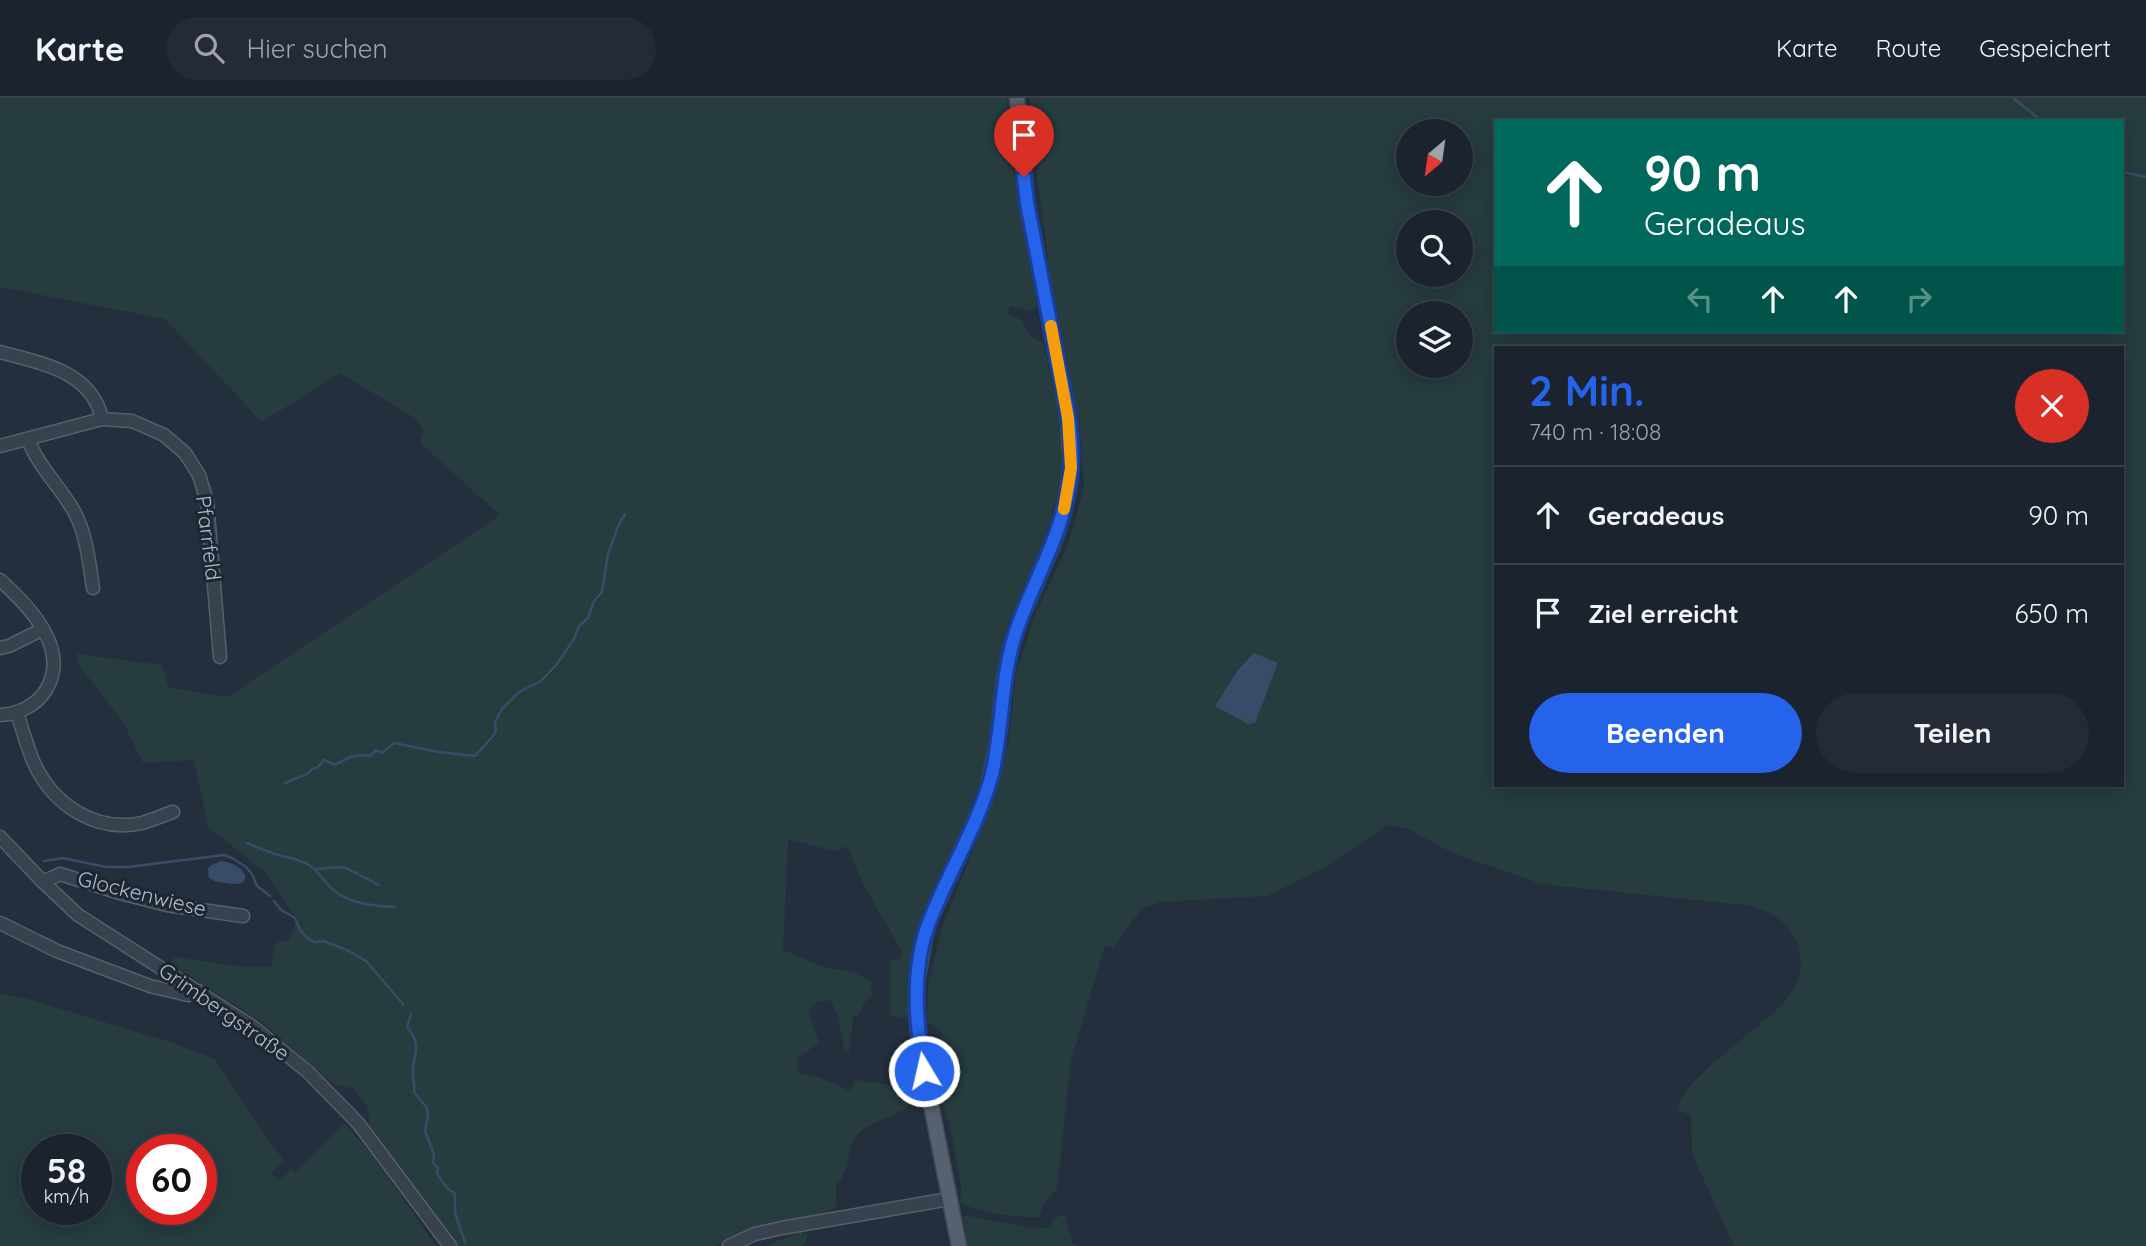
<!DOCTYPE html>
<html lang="de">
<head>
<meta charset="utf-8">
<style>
  :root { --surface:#1b232e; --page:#242b36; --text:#f1f3f6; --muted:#a0a4aa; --line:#39404a; --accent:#2563eb }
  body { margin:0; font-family:Quicksand,sans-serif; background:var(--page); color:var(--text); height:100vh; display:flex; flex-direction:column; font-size:26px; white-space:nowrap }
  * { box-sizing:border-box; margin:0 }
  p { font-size:23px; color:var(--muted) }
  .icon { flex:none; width:38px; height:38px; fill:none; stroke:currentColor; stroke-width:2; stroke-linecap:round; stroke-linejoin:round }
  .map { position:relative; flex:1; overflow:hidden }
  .panel { position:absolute; left:1494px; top:248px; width:630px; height:441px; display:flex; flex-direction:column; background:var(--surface); border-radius:0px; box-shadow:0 4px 18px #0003,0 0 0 2px var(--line) }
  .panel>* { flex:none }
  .guide { position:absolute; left:1494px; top:21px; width:630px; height:214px; border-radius:0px; box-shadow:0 4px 18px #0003,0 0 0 2px var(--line); background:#00695c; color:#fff; overflow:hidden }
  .needle { width:46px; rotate:209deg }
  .fabs { position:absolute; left:1396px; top:21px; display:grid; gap:14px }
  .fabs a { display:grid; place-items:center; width:77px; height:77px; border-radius:50%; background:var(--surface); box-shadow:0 4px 18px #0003,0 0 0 2px var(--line); font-size:35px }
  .speed { position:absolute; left:21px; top:1036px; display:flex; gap:14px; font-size:35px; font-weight:700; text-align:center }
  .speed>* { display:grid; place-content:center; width:91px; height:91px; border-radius:50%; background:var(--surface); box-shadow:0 4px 18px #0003,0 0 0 2px var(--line); line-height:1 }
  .speed small { font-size:18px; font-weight:400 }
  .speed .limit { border:10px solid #d22; background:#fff; color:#111 }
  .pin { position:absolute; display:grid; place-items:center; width:60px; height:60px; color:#fff; margin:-72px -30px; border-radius:50% 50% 50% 0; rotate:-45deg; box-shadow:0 0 7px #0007 }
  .pin .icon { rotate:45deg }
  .me { position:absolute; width:77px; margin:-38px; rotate:351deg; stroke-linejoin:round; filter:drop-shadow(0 0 5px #0008) }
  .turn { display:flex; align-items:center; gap:24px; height:147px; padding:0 35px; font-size:32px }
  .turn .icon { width:91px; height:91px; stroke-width:2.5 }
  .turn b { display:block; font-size:49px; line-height:60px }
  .lanes { display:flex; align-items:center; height:66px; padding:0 35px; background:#0003; justify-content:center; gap:35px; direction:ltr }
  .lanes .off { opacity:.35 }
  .round { display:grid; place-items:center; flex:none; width:74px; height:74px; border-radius:37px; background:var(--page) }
  .summary { display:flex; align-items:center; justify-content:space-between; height:119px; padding:0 35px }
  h1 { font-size:42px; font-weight:800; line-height:52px; color:var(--accent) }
  .button { display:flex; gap:14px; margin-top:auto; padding:14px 35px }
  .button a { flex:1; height:80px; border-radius:42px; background:var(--accent); color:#fff; font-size:28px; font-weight:800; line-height:80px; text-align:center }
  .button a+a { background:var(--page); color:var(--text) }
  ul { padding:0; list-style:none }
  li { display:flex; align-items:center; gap:21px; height:98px; padding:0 35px; border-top:2px solid var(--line) }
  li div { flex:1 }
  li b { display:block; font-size:26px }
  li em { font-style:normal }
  header { display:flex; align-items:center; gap:42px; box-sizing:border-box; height:98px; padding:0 35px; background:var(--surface); border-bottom:2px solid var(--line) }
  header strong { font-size:33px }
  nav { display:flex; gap:38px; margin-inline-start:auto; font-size:24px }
  .search { width:490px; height:63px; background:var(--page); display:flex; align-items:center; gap:18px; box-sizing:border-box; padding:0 24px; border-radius:38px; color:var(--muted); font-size:26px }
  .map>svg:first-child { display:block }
  .green { fill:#263c3f; fill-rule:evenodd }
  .water { fill:#394c67 }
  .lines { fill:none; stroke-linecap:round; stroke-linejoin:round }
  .stream { stroke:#394c67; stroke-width:2.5 }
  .minor-casing { stroke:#565f6c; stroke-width:15 }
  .major-casing { stroke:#414a57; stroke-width:17 }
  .minor { stroke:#38414e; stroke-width:12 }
  .major { stroke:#56606e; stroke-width:14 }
  .route-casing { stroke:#184099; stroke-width:18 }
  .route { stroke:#2563eb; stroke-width:12 }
  .slow { stroke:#f59e0b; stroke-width:12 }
  .labels { text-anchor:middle; stroke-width:6; stroke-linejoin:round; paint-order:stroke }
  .street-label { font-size:21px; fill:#b4bcc9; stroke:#1d2633 }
</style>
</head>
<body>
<header>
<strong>Karte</strong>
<div class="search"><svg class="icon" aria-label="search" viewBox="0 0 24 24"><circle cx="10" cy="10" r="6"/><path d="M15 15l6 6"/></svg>Hier suchen</div>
<nav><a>Karte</a><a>Route</a><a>Gespeichert</a></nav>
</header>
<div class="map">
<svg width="2146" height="1148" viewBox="0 0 2146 1148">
  <rect width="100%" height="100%" fill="#242f3e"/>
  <path class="green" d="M0,0h1007l8,84 22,124 -8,5 -20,-5 -1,9 14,5c3,12 11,18 21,23l18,79 2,39 -4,29 -16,55 -34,77 -9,33 -15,112 -73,215 -3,32 -5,4 -14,-3c-1,-10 0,-20 1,-31 0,-8 -3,-16 0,-24l9,-2 2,-7 -38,-65 -17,-40 -11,5 -48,-12 -5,112c13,2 23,10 36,14 18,6 37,5 52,16l1,14 -8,8 -5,11 -6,3 -4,36 -5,-4 -6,-34 -8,-15 -13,2 -9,9 11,32 -23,16 3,14 17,3 34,15 5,-11 50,7 7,15c-16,18 -44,17 -57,36 -9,15 -6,36 -19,47v21l-7,6 -82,21 -31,13h-258l-88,-120 -3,-21 -15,-17 -18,-4 -74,-63 -89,-57 3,-7 61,9 36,1 5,-24 14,-4 7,-20 -32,-47 -57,-45 -14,-67 -51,3 -20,-41 -45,-58 -1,-10 85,11 6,22 59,10 273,-182 -80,-72 4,-12 -9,-13 -75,-45 -78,49 -97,-103 -165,-32z
    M1030,0h1116v1148h-412l-42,-92 -1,-39 -13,-4 3,-12 8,-12c21,-23 46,-42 70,-62 13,-11 29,-24 37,-40 5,-9 5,-21 4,-32 -5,-27 -24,-38 -47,-47l-212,-22 -88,-31 -45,-24 -20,-4 -62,42 -59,29 -107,6 -18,6 -29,40 -8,-3 -34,116 -14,128 -11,12 -8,16c-26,1 -55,-5 -79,-14l3,-12 -12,-64 -19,-68 -1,-10 13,-14 -8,-9 -8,-3 1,-37 14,-58 53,-133 14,-56 7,-65 18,-57 34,-72 16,-57 -4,-57 -30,-157 -17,-130zM1496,23h627v210h-627zM1409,33h52v53h-52zM1409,124h52v53h-52zM1409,215h52v53h-52zM1496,250h627v438h-627z
    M0,895l28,6 142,43 45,17 36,56 33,46 -13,12 8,8 12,-12 4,4 49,-50 28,31 64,92h-436zM37,1052h59v59h-59zM142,1052h59v59h-59z
    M1064,1116l9,30 7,2h-113l-4,-30h5l70,13 14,-3v-6z
    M801,1134l6,2v5l-4,7h-38z"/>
  <path class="water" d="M1254,555l24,10 -23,60 -7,1 -33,-18 23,-36z
    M221,763c26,3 37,28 4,22 -7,-1 -10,-1 -16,-5l-1,-9 3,-4z"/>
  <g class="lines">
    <path class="stream" d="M2013,0l29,23
      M2123,74l23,5
      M285,685l22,-9 5,-5 5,-1 7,-8 11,5c12,-7 21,-12 35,-9l6,-6 6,3 12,-10 45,9 36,4 18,-20 3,-5 -1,-9 7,-13 17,-17 22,-11 16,-17 17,-25 5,-13 9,-8 6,-17 8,-9 6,-38 11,-30 6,-10
      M247,745c10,4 20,9 31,12 11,3 21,4 31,10 10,6 15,17 23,24 17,15 42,17 63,18
      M44,763l19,-3 43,9h22l96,-12 8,3 14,9 6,7 5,12 13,10
      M317,771l21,-2 8,1 33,17
      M274,803l7,9 14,8 5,12 8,9 7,3 9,-1 25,10 17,10 37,43
      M411,916l-4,13c17,20 5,27 6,46 0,7 2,12 1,19l13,16 1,7 -3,16 9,24 -1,8 5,5 -1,6 12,16 6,3v20l10,29"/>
    <defs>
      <path id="minor" d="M0,254c40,11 92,19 102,67
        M28,341c10,28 33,48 47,74 12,24 14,49 18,75
        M0,348l102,-27 30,2 32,14 21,18 14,22 8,26 13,156
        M0,482c29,26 71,69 46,110 -10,16 -28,24 -46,25
        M0,550l9,-2 34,-17
        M17,614c5,17 10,35 17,51 19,42 62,70 108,60 11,-3 21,-8 31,-11
        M0,739l43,45 35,33 175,112 55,45 50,51 92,123
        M43,784l17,-8 60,19 47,12 76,11
        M0,825l57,28 93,35 38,9 10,-4
        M729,1148l26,-12 27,-6 167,-29"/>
      <path id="major" d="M959,1148l-40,-202 -3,-34 1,-27 10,-56 58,-128 12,-55 7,-64 6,-29 9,-28 34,-78 11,-33 7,-44 -3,-50 -41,-215 -10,-105"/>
    </defs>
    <use href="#minor" class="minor-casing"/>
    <use href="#major" class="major-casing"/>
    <use href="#minor" class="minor"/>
    <use href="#major" class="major"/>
  </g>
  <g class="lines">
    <defs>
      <path id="route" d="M924,973c-8,-48 -13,-99 4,-146 19,-51 50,-98 64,-151 12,-50 8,-102 27,-151 19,-51 48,-98 52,-154 3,-35 -6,-71 -13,-105 -10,-54 -21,-107 -31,-161l-3,-26"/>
    </defs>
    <use href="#route" class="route-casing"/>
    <use href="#route" class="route"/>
    <path class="slow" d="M1051,228l17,92 3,50 -7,41"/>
  </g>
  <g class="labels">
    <g class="street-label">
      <text transform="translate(208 440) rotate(83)" y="7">Pfarrfeld</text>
      <text transform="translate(142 796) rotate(14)" y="7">Glockenwiese</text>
      <text transform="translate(224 914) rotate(35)" y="7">Grimbergstraße</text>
    </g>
  </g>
</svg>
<div class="fabs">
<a><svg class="needle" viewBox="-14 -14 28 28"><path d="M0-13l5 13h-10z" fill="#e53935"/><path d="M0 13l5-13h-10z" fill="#a0a4aa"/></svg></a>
<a><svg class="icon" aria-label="search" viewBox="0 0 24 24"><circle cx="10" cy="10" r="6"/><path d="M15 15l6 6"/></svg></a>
<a><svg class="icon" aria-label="layers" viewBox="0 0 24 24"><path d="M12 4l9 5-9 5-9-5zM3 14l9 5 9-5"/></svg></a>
</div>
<div class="speed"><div>58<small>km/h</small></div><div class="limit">60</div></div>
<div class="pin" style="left:1024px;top:79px;background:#d93025"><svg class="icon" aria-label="arrive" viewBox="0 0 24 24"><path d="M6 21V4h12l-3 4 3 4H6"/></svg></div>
<svg class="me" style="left:924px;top:973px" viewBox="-20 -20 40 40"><circle r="17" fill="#2563eb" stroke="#fff" stroke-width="3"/><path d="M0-11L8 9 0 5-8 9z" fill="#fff"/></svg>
<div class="guide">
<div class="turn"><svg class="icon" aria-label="ahead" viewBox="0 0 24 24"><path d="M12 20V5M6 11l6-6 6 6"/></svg><div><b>90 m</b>Geradeaus</div></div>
<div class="lanes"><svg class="icon off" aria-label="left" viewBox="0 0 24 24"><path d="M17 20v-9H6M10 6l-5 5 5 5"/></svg><svg class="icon" aria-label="ahead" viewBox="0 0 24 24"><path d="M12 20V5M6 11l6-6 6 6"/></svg><svg class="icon" aria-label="ahead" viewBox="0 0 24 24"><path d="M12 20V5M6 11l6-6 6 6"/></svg><svg class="icon off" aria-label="right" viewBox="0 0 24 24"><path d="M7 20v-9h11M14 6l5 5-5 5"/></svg></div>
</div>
<section class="panel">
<div class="summary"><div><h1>2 Min.</h1><p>740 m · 18:08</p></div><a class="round" style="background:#d93025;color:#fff"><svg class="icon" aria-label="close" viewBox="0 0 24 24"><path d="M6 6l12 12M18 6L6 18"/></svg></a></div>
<ul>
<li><svg class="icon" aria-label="ahead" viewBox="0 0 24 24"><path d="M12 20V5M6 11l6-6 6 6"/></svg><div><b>Geradeaus</b></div><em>90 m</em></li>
<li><svg class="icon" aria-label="arrive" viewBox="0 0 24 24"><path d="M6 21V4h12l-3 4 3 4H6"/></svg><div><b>Ziel erreicht</b></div><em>650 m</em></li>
</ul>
<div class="button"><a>Beenden</a><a>Teilen</a></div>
</section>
</div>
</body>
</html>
